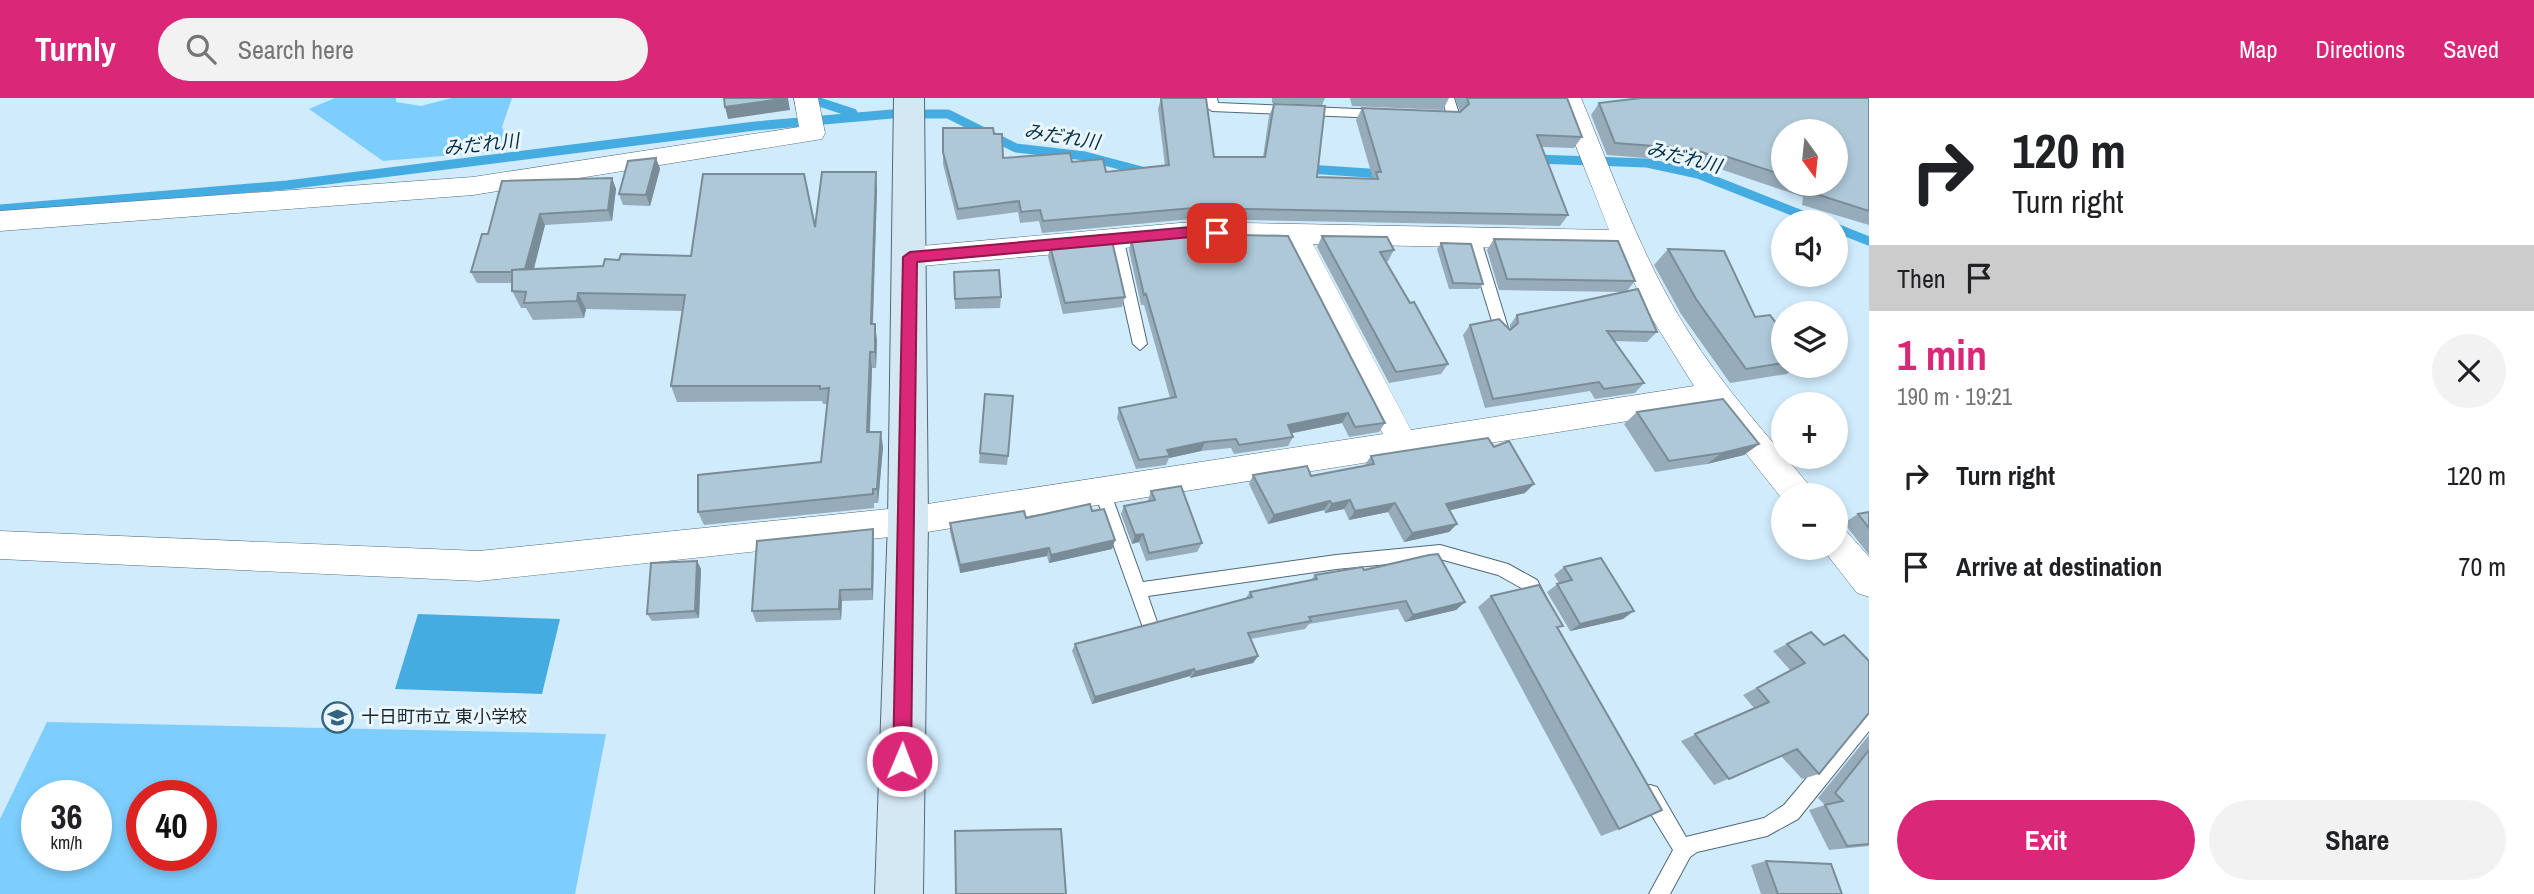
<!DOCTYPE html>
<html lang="en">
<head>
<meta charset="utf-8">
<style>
  :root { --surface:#fff; --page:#f2f2f2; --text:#202124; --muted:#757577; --accent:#db2777 }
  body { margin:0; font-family:"Archivo Narrow","Noto Sans JP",sans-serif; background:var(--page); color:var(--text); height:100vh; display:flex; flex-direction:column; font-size:26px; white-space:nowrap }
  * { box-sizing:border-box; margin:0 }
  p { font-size:23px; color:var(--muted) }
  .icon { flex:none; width:38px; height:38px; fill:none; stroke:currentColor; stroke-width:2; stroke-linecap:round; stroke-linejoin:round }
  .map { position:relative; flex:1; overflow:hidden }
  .side { display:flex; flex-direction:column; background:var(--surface); width:665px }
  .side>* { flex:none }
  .guide { background:#fff; color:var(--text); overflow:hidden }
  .needle { width:46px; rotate:165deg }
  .controls { position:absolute; left:1771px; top:21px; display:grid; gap:14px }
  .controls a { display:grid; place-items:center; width:77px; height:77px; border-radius:50%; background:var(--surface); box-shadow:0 4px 10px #0003; font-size:35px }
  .speed { position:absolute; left:21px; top:682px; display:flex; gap:14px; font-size:35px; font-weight:700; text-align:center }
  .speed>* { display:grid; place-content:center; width:91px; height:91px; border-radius:50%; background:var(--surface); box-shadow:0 4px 10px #0003; line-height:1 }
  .speed small { font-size:18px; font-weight:400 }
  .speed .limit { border:10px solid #d22; background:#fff; color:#111 }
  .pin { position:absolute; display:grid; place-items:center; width:60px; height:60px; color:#fff; margin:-30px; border-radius:14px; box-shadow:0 4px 10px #0006 }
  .me { position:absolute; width:77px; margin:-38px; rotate:1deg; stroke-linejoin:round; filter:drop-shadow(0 0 5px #0008) }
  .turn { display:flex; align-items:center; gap:24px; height:147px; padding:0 28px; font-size:32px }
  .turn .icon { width:91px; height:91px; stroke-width:2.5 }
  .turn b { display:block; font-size:49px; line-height:60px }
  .then { display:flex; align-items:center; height:66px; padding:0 28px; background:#0003; gap:14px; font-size:26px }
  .round { display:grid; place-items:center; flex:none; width:74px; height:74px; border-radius:37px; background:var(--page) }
  .overview { display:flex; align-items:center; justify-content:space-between; height:119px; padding:0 28px }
  h1 { font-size:42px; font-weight:700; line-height:52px; color:var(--accent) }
  .primary-button { display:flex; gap:14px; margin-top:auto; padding:14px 28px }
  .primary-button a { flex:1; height:80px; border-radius:42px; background:var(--accent); color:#fff; font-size:28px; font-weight:700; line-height:80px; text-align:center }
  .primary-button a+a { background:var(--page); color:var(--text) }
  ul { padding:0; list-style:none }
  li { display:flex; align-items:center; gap:21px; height:91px; padding:0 28px }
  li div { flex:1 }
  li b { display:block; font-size:26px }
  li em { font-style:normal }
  header { display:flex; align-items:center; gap:42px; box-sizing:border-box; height:98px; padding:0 35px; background:var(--accent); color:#fff }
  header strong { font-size:33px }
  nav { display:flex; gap:38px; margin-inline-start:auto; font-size:24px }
  .search { width:490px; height:63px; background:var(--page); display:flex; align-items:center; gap:18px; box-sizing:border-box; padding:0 24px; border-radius:38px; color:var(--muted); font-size:26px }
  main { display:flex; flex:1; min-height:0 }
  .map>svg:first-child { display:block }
  .green { fill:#7dcefd; fill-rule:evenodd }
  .water { fill:#45ace2 }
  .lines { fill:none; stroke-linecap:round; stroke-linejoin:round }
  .stream { stroke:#45ace2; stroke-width:9 }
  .lane-casing { stroke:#516978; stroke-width:2 }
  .street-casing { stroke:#516978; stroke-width:1 }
  .secondary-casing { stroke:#516978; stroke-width:2 }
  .lane { fill:#fff; fill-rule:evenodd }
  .street { fill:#fff; fill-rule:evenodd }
  .secondary { fill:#d4e8f4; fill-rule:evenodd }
  .wall { fill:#96acba; fill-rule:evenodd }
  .shaded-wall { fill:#7a8c97 }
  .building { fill:#aec8d8; stroke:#7a8c97; stroke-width:2 }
  .route { fill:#db2777; stroke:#8e194d; stroke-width:2 }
  .labels { text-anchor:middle; stroke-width:6; stroke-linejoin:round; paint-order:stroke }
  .poi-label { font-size:18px; fill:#1c262d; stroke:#ebf6fc; text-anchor:start }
  .water-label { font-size:19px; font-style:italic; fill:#002f45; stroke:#ebf6fc }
</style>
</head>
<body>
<header>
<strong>Turnly</strong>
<div class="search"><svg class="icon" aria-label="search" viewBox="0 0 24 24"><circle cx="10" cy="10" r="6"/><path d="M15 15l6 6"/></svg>Search here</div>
<nav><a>Map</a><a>Directions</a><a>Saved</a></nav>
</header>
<main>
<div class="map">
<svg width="1869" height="796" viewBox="0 0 1869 796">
  <rect width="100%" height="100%" fill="#d0ebfc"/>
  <path class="green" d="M335,0h61v4l25,4 31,-8h60l-10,29 6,15 -18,10 -107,9 -74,-52z
    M47,624l559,12 -31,160h-575v-75zM37,698h59v60h-59zM142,698h59v60h-59z"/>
  <path class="water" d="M418,516l142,5 -18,75 -147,-5z"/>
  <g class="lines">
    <path class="stream" d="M807,0l46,15
      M1536,61l111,4 51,11 122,48
      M1308,71l75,5
      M0,111l287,-24 468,-59 137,-12h56l68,34 69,8 57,15
      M1836,130l33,13"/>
    <defs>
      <path id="lane" d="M1205,0h12l1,5 162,7 6,4 -6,4 -168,-7 -6,-4z
        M1442,0h12l6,19 -2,3 -21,-1v-6l9,-1z
        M1473,134l7,5 29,94 -7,6 -7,-6 -29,-94z
        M1117,138l7,5 23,103 -7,6 -7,-6 -23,-103z
        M1102,386l6,2 2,5 33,91 193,-27 104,-10 68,19 29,16 13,25 -2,5 -6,3 -6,-3 -11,-20 -27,-15 -58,-16 -104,10 -188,27 9,26 -2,6 -6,2 -6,-2 -2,-6 -47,-131 2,-5z
        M1869,610v23l-71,88 -31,17 -70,16 -7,5 -20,37h-21l24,-44 -30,-49 -2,-7 2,-7 7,-2 7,2 29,50 78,-19 20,-13 79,-94z"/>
      <path id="street" d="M794,0h24l7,35 -3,6 -349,56 -473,36v-20l473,-34 326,-50z
        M1557,0h24c33,79 61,161 107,233 35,56 80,105 121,154l5,10h-31v5l-73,-92 -802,127 -429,46 -479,-22v-28l479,20 429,-44 475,-73 -98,-190 -94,-2 -281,25 -10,-3 -4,-7 4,-7 10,-3 281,-25 418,8zM1313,146l305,6 33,67 43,69 -283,44z
        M1836,430l11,4 22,25v40l-12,-4 -32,-41 -2,-4h13z"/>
      <path id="secondary" d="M894,0h30l4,423 -5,373h-48l13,-373z"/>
    </defs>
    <use href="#lane" class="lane-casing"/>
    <use href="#street" class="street-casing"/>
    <use href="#secondary" class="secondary-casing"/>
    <use href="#lane" class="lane"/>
    <use href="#street" class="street"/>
    <use href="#secondary" class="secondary"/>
  </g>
  <path class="wall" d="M1161,0l53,59h49l6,-41 5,-12 43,73 56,2 -17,-59 6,-12 98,4 -5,-14h112l15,39 -8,11 -32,-1 26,68 -8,11 -369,-7 -149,14 -3,-12 -19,2 -2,-11 -61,8 -14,-56v-36l51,6 9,24 69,4 34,10 59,-6 -7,-57z
    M1272,0h53l-3,7 -50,-2z
    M1350,0h99l-6,12 -91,-4z
    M1869,0v127l-67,-20 1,-8 -86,-29 -3,3 -30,-10 -77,-6 -16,-40 8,-12zM1783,33l53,53h-53z
    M656,60l4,11 -10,37 -27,-1 -4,-11z
    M876,74l1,18 -4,134h2l2,17 -1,27h-4l-2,64 13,15 -5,56h-4v5l-170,17 -6,-13 123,-50 6,-58h-4l-1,-3 -145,1 -6,-16 11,-75 -96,-2 -2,9 -51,2 -7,-12h-5l-9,-17v-8h-35l-6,-11 17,-38 124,-56 4,11 -4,32 -67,4 -11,44 69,-3 16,-6 72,-4 124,-29z
    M1322,138l72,14 -6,11 -2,1 62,102 -7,10 -52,9 -72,-136z
    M1131,141l254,184 -6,9 -30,5 -7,-14 -51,10 2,4 -5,9 -54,8 -3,-6 -30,3 -32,7 -3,7 -30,4 -19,-51 2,-10 51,-10 -26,-93h-3l-12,-55z
    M1494,141l141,42 -9,11 -127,-2 -12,-40z
    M1441,145l42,41 -4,5h-30l-12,-40z
    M1050,148l75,51 -3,10 -59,7 -15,-57z
    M1668,151l87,68 28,15v34h13l-9,8 -57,9 -49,-69 -27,-49z
    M954,174l47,25 -1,11 -45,1z
    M1517,217l140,17 -10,10 -33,-1 30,42 -9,10 -40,6 -5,-8 -105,17 -22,-73 7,-10 40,5v-5z
    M985,296l23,62 -1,9 -28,-2z
    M1637,314l122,32 -15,11 -37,9 -52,8 -31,-48z
    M1494,349l31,46 -76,17 8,14 -8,8 -45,10 -16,-30 -39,8 -5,-11 -19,4 -1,-3 -56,14 -19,-40 4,-9 58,1 53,-10 7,-10z
    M1151,393l51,52 -5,9 -51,9 -7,-19 -7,2 -11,-30 3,-8 25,-5 -1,-1z
    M1092,413l23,29 -3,9 -63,14 -2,-7 -87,17 -10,-41v-9l76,-5z
    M1869,414v43l-25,-32 14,-9z
    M873,431l1,12 -1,59 -31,1 -1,19 -85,2 -4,-11z
    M697,463l4,8 -2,49 -47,3 -5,-7z
    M1564,469l59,52 -53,12 -23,-39 12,-9 -5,-8z
    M1364,472l101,32 -9,8 -51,12 -7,-13 -89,15 -4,5 -54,10 7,17 -5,7 -63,15v-2l-98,28 -20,-53 3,-7 170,-45 5,-7 61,-12 4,-5z
    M1491,498l67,33 61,200 -18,7 -123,-229z
    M1811,534l8,142 -17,5 -21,-23 -67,29 -33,-44 73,-33 -11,-13 47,-25 -17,-19z
    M1869,637v111l-40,4 -20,-40 16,-5 -7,-7z
    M955,733l111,63h-110z
    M1766,763l76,33h-81l-10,-29z"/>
  <path class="shaded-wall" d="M788,0l2,12 -62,9 -3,-12z
    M656,60l4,11 -10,37 -4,-11z
    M876,74l1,18 -5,151 -1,-17z
    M612,80l4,11 -4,32 -4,-11z
    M540,116l5,11 -15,58 -5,-11z
    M578,195l8,16 -2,9 -7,-17z
    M875,226l2,17 -1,27 -1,-16z
    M870,254l2,16 -3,79 -2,-15z
    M1348,315l-6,10 -59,12 5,-10z
    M881,334l2,15 -5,56 -1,-14z
    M1205,344l-4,9 -32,7 1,-2 -3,-6z
    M1759,346l-15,11 -37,9 15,-11z
    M1534,386l-9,9 -87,20 8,-9z
    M1350,402l-6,9 -19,4 7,-9z
    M1330,403l-6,9 -56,14 6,-9z
    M1395,405l-7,9 -39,8 6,-9z
    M1457,426l-8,8 -45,10 8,-9z
    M873,431l1,12 -1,59 -1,-11z
    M1143,436l-4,8 -7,2 3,-9z
    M1115,442l-3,9 -63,14 2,-8z
    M1049,450l-2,8 -87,17v-8z
    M697,463l4,8 -2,49 -4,-7z
    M840,492l2,11 -1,19 -2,-11z
    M1465,504l-9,8 -51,12 8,-7z
    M1634,513l-11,8 -53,12 10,-7z
    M1258,558l-5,7 -63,15 5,-6z
    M1194,571l-4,7 -98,28 3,-7z"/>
  <path class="building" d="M724,0h64l-63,9z
    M1161,0h45l8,59h51l9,-53 51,2 -8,71 61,2 -2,-7h5l-19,-64 98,4 9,-8 -2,-6h100l15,39 -45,-2 31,80 -374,-7 -151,13 -3,-11 -19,2 -2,-11 -61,8 -15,-57v-24h50l1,6h8l1,24 67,-5 2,9 31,-3 3,13 63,-7z
    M1641,0h228v113l-56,-18 1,-8 -5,-1h27v-53h-53v44l-58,-19 -1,4 -31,-11 -78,-6 -16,-40z
    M656,60l-10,37 -27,-1 9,-33z
    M822,74h54l-5,152h4v28h-5l-3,80h14l-4,57h-4v5l-175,18v-37l123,-13 8,-74 -9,1v-3h-149l14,-91 -107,-2 -1,8 -53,2 2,-11 -14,-1v-21l91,-4 2,-7 14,1 2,-6 70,2 12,-82h101l11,53z
    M612,80l-4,32 -68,4 -15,55 -13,1v2h-41l11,-38h6l14,-53z
    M1194,136l94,2 97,187 -30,4 -7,-14 -60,12 5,12 -54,8 -3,-6 -31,3 -38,8 3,6 -31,4 -20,-52 57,-11 -30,-103 -2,1 -13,-56z
    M1322,138l65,1 7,13 -14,2 30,51 4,-1 34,62 -52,8z
    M1494,141l124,2 17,40 -128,-2z
    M1112,143l13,56 -60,6 -15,-57z
    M1441,145l30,1 12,40 -30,-1z
    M1668,151l56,2 31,66 15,-2 13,17v31l-37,6 -50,-70z
    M999,172l2,27 -46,2 -1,-27z
    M1638,191l19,43 -50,-1 37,52 -40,6 -5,-7 -106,17 -23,-74 29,-6 11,11 8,-7 -1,-8z
    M985,296l28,2 -5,60 -28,-3z
    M1723,301l36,45 -37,9 -53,8 -32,-49z
    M1488,340l6,9 15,-6 25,43 -88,20 11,20 -45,9 -17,-30 -40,8 -5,-11 -18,4 -2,-3 -56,14 -21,-40 54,-9 4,10 63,-12 -3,-8z
    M1181,388l21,57 -53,10 -6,-19 -8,1 -11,-29 31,-6 -4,-9z
    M1090,406l2,7 12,-2 11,31 -64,15 -2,-7 -89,17 -10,-42 74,-12 2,7z
    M1869,414v16l-11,-14z
    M873,431l-1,60 -32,1 -1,19 -87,2 5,-70z
    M1438,456l27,48 -52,13 -7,-14 -97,16 2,4 -63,12 10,23 -63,16 -1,-3 -99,28 -20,-53 177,-47 -2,-5 67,-13 -2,-4 47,-8 2,3 65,-15z
    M1601,460l33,53 -54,13 -23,-40 15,-4 -8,-13z
    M697,463l-2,50 -48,3 4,-51z
    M1539,487l24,41 -6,1 105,183 -43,19 -128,-233z
    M1811,534l13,13 20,-10 25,26v52l-50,61 -22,-25 -68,30 -34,-45 74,-32 -12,-14 48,-25 -18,-19z
    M1869,652v94l-22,2 -22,-41 18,-4 -8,-8z
    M1061,731l5,65h-110l-1,-63z
    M1766,763l65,3 11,30h-64z"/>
  <path class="route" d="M1191,129l26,1 7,5 -7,5 -26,-1 -274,25 -6,499 -3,6 -6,3 -7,-3 -2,-6 10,-504 7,-5z"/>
  <defs>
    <symbol id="school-ring" viewBox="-11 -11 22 22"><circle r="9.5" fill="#ebf6fc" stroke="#306480" stroke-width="1.5"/><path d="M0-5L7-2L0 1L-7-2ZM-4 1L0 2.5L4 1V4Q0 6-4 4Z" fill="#306480"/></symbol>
  </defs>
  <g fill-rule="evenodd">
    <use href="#school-ring" x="320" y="602" width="35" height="35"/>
  </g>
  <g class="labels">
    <g class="poi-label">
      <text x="361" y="625">十日町市立 東小学校</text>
    </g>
    <g class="water-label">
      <text transform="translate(1062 38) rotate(9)" y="7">みだれ川</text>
      <text transform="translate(481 46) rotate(-6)" y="7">みだれ川</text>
      <text transform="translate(1684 59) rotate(14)" y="7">みだれ川</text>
    </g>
  </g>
</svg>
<div class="controls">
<a><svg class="needle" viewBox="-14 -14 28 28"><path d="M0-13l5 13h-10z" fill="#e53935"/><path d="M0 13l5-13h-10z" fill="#757577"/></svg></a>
<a><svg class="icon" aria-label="sound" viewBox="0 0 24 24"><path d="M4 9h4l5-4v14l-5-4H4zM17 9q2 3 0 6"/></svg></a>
<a><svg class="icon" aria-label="layers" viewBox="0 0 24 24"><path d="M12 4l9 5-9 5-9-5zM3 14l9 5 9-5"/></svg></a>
<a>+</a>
<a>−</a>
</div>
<div class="speed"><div>36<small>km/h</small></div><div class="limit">40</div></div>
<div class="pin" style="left:1217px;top:135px;background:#d93025"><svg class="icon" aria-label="arrive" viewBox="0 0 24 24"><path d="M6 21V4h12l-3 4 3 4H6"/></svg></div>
<svg class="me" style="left:902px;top:663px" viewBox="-20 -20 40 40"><circle r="17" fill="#db2777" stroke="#fff" stroke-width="3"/><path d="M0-11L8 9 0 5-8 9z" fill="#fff"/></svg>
</div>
<section class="side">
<div class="guide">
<div class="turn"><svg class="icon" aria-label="right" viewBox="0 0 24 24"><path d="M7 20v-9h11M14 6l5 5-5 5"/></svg><div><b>120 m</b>Turn right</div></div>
<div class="then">Then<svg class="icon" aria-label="arrive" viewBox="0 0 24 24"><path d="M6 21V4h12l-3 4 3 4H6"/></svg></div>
</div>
<div class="overview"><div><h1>1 min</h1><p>190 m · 19:21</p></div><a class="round"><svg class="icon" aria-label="close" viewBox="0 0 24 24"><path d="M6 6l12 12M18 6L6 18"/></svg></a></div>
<ul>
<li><svg class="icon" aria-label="right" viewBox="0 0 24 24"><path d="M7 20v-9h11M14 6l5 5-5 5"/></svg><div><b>Turn right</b></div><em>120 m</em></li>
<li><svg class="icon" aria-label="arrive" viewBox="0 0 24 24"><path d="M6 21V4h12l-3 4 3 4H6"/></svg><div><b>Arrive at destination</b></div><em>70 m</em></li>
</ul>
<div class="primary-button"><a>Exit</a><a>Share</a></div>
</section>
</main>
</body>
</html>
